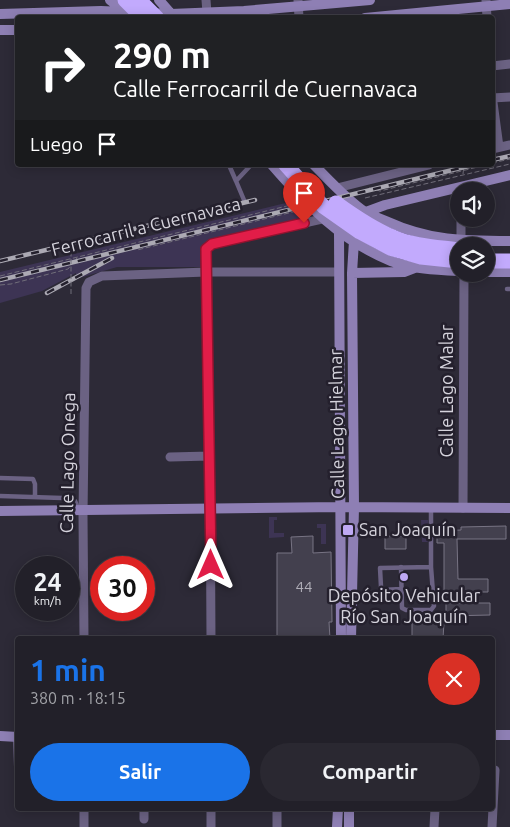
<!DOCTYPE html>
<html lang="es">
<head>
<meta charset="utf-8">
<style>
  :root { --surface:#222029; --page:#2a2831; --text:#f1f3f6; --muted:#a2a3a8; --line:#3f3e46; --accent:#1a73e8 }
  body { margin:0; font-family:Ubuntu,sans-serif; background:var(--page); color:var(--text); height:100vh; display:flex; flex-direction:column; font-size:19px; white-space:nowrap }
  * { box-sizing:border-box; margin:0 }
  p { font-size:16px; color:var(--muted) }
  .icon { flex:none; width:28px; height:28px; fill:none; stroke:currentColor; stroke-width:2; stroke-linecap:round; stroke-linejoin:round }
  .map { position:relative; flex:1; overflow:hidden }
  .drawer { position:absolute; left:15px; top:636px; width:480px; height:175px; display:flex; flex-direction:column; background:var(--surface); border-radius:5px; box-shadow:0 2px 12px #0003,0 0 0 1px var(--line) }
  .drawer>* { flex:none }
  .guide { position:absolute; left:15px; top:15px; width:480px; height:152px; border-radius:5px; box-shadow:0 2px 12px #0003,0 0 0 1px var(--line); background:#202124; color:#fff; overflow:hidden }
  .controls { position:absolute; left:450px; top:182px; display:grid; gap:10px }
  .controls a { display:grid; place-items:center; width:45px; height:45px; border-radius:50%; background:var(--surface); box-shadow:0 2px 12px #0003,0 0 0 1px var(--line); font-size:25px }
  .speed { position:absolute; left:15px; top:556px; display:flex; gap:10px; font-size:25px; font-weight:700; text-align:center }
  .speed>* { display:grid; place-content:center; width:65px; height:65px; border-radius:50%; background:var(--surface); box-shadow:0 2px 12px #0003,0 0 0 1px var(--line); line-height:1 }
  .speed small { font-size:12px; font-weight:400 }
  .speed .limit { border:8px solid #d22; background:#fff; color:#111 }
  .pin { position:absolute; display:grid; place-items:center; width:42px; height:42px; color:#fff; margin:-51px -21px; border-radius:50% 50% 50% 0; rotate:-45deg; box-shadow:0 0 5px #0007 }
  .pin .icon { rotate:45deg }
  .me { position:absolute; width:55px; margin:-28px; rotate:0deg; stroke-linejoin:round; filter:drop-shadow(0 0 4px #0008) }
  .turn { display:flex; align-items:center; gap:18px; height:105px; padding:0 15px; font-size:22px }
  .turn .icon { width:65px; height:65px; stroke-width:2.5 }
  .turn b { display:block; font-size:35px; line-height:42px }
  .then { display:flex; align-items:center; height:48px; padding:0 15px; background:#0003; gap:10px; font-size:19px }
  .round { display:grid; place-items:center; flex:none; width:52px; height:52px; border-radius:26px; background:var(--page) }
  .head { display:flex; align-items:center; justify-content:space-between; height:85px; padding:0 15px }
  h1 { font-size:30px; font-weight:700; line-height:38px; color:var(--accent) }
  .button { display:flex; gap:10px; margin-top:auto; padding:10px 15px }
  .button a { flex:1; height:58px; border-radius:30px; background:var(--accent); color:#fff; font-size:20px; font-weight:700; line-height:58px; text-align:center }
  .button a+a { background:var(--page); color:var(--text) }
  .map>svg:first-child { display:block }
  .green { fill:#3d3454 }
  .building { fill:#43404e; stroke:#787484 }
  .lines { fill:none; stroke-linecap:round; stroke-linejoin:round }
  .path { stroke:#716e7a; stroke-width:1; stroke-dasharray:5 2.5; stroke-linecap:butt }
  .lane { stroke:#6b6283; stroke-width:4.5 }
  .street { stroke:#6b6283; stroke-width:9 }
  .secondary { stroke:#8e7fb4; stroke-width:10 }
  .highway { stroke:#c2aafd; stroke-width:15 }
  .rail-casing { stroke:#aba9b3; stroke-width:4.5 }
  .rail { stroke:#24202d; stroke-width:2.5; stroke-dasharray:8; stroke-linecap:butt }
  .path-bridge { stroke:#716e7a; stroke-width:1; stroke-dasharray:5 2.5; stroke-linecap:butt }
  .highway-bridge { stroke:#c2aafd; stroke-width:15 }
  .route-casing { stroke:#92132f; stroke-width:12 }
  .route { stroke:#e11d48; stroke-width:9 }
  .poi-dot { fill:#bfa9f4; stroke:#24202d; stroke-width:2 }
  .labels { text-anchor:middle; stroke-width:5; stroke-linejoin:round; paint-order:stroke }
  .number-label { font-size:15px; fill:#b0aeb8 }
  .street-label { font-size:18px; fill:#d5d3dc; stroke:#24202d }
  .poi-label { font-size:18px; fill:#d5d3dc; stroke:#24202d; text-anchor:start }
</style>
</head>
<body>
<div class="map">
<svg width="510" height="827" viewBox="0 0 510 827">
  <rect width="100%" height="100%" fill="#2d2a37"/>
  <path class="green" d="M298,200l14,16 -109,28 -1,23h-85l-41,12v-6l-34,18 -42,12v-31z
    M269,517h8v3h-3v13h10v4l-15,1z
    M421,520h7v22h-6z
    M317,524h9v20h-5v-16h-4z"/>
  <path class="building" d="M506,526v13h-49l1,40h30v13h-44v-49h-7v-12l24,-1v-3z
    M313,536v17l18,-1 1,70h-3l1,17h-53v-86h15l-1,-16z
    M385,536h21v13h-21z
    M446,603h44v12l-44,1z
    M412,621l32,1 -1,17h-31z"/>
  <g class="lines">
    <path class="path" d="M492,163l18,-4
      M463,174l1,-9
      M369,188l11,3 106,-26
      M365,198l145,-34
      M136,244l1,6 164,-40
      M0,276l295,-72
      M0,285l11,-1 57,-15 9,-11"/>
    <path class="lane" d="M229,165l7,16
      M244,200l-8,-19 15,-16
      M507,289h3
      M0,478l33,1 2,5v13
      M0,496l62,2 13,3 4,9
      M401,567l1,41 4,2h25l3,-4 -3,-39v-59
      M401,589l-19,1 -1,-3 -1,-19 51,-1
      M15,738l2,46"/>
    <path class="street" d="M206,0l1,13
      M298,0l1,18
      M486,0l1,18
      M492,66l18,-2
      M492,95l7,52
      M492,98l18,-1
      M492,149l18,-4
      M337,188l92,-23
      M461,241v-22
      M170,457l40,-1
      M463,508l1,-234
      M84,639l-1,-124 3,-227 3,-6 13,-6 104,-4h132
      M211,639l-1,-183 -4,-207 6,-5 110,-25
      M211,809v18
      M144,819v-10
      M84,827v-18
      M277,827v-18
      M434,827l1,-18
      M492,827l3,-57"/>
    <path class="secondary" d="M110,0l17,13
      M159,0l14,16
      M0,14l101,-3 70,3 73,-3 126,-11
      M365,18l145,-14
      M0,30h18
      M272,165c34,39 69,76 119,96 21,8 45,9 68,10
      M314,165c16,16 32,34 51,47 6,4 14,6 21,9 44,20 77,20 124,20
      M366,212l19,-7 125,-30
      M339,231l2,408
      M486,272h24
      M352,273l52,-1 13,-5
      M0,511l340,-4 170,1
      M351,639l3,-132 -2,-234 2,-32 12,-29
      M492,735h18
      M0,736l18,1
      M337,827l1,-18
      M349,827v-18"/>
    <path class="highway" d="M486,261h24"/>
    <defs>
      <path id="rail" d="M492,160l18,-4
        M0,261l255,-61
        M0,280l473,-115
        M47,293l65,-35"/>
    </defs>
    <use href="#rail" class="rail-casing"/>
    <use href="#rail" class="rail"/>
    <path class="path-bridge" d="M71,294v-53"/>
    <path class="highway-bridge" d="M125,0l18,18
      M139,0l18,18
      M286,165l37,41 37,26 30,16 31,9 38,4
      M336,203c18,13 37,26 57,34 20,9 44,10 66,13"/>
  </g>
  <g class="lines">
    <defs>
      <path id="route" d="M211,565l-5,-316 6,-5 92,-21"/>
    </defs>
    <use href="#route" class="route-casing"/>
    <use href="#route" class="route"/>
  </g>
  <g class="poi-dot">
    <rect x="342" y="524" width="12" height="12" rx="2.5"/>
    <circle cx="404" cy="577" r="5"/>
  </g>
  <g class="labels">
    <g class="number-label">
      <text x="304" y="592">44</text>
    </g>
    <g class="street-label">
      <text transform="translate(146 227) rotate(-14)" y="6">Ferrocarril a Cuernavaca</text>
      <text transform="translate(447 391) rotate(-90)" y="6">Calle Lago Malar</text>
      <text transform="translate(337 424) rotate(-91)" y="6">Calle Lago Hielmar</text>
      <text transform="translate(68 463) rotate(-89)" y="6">Calle Lago Onega</text>
    </g>
    <g class="poi-label">
      <text x="359" y="536">San Joaquín</text>
      <text x="404" y="602" text-anchor="middle">Depósito Vehicular<tspan x="404" dy="21">Río San Joaquín</tspan></text>
    </g>
  </g>
</svg>
<div class="controls">
<a><svg class="icon" aria-label="sound" viewBox="0 0 24 24"><path d="M4 9h4l5-4v14l-5-4H4zM17 9q2 3 0 6"/></svg></a>
<a><svg class="icon" aria-label="layers" viewBox="0 0 24 24"><path d="M12 4l9 5-9 5-9-5zM3 14l9 5 9-5"/></svg></a>
</div>
<div class="speed"><div>24<small>km/h</small></div><div class="limit">30</div></div>
<div class="pin" style="left:304px;top:223px;background:#d93025"><svg class="icon" aria-label="arrive" viewBox="0 0 24 24"><path d="M6 21V4h12l-3 4 3 4H6"/></svg></div>
<svg class="me" style="left:211px;top:565px" viewBox="-20 -20 40 40"><path d="M0-17L14 15 0 8-14 15z" fill="#e11d48" stroke="#fff" stroke-width="4"/></svg>
<div class="guide">
<div class="turn"><svg class="icon" aria-label="right" viewBox="0 0 24 24"><path d="M7 20v-9h11M14 6l5 5-5 5"/></svg><div><b>290 m</b>Calle Ferrocarril de Cuernavaca</div></div>
<div class="then">Luego<svg class="icon" aria-label="arrive" viewBox="0 0 24 24"><path d="M6 21V4h12l-3 4 3 4H6"/></svg></div>
</div>
<section class="drawer">
<div class="head"><div><h1>1 min</h1><p>380 m · 18:15</p></div><a class="round" style="background:#d93025;color:#fff"><svg class="icon" aria-label="close" viewBox="0 0 24 24"><path d="M6 6l12 12M18 6L6 18"/></svg></a></div>
<div class="button"><a>Salir</a><a>Compartir</a></div>
</section>
</div>
</body>
</html>
